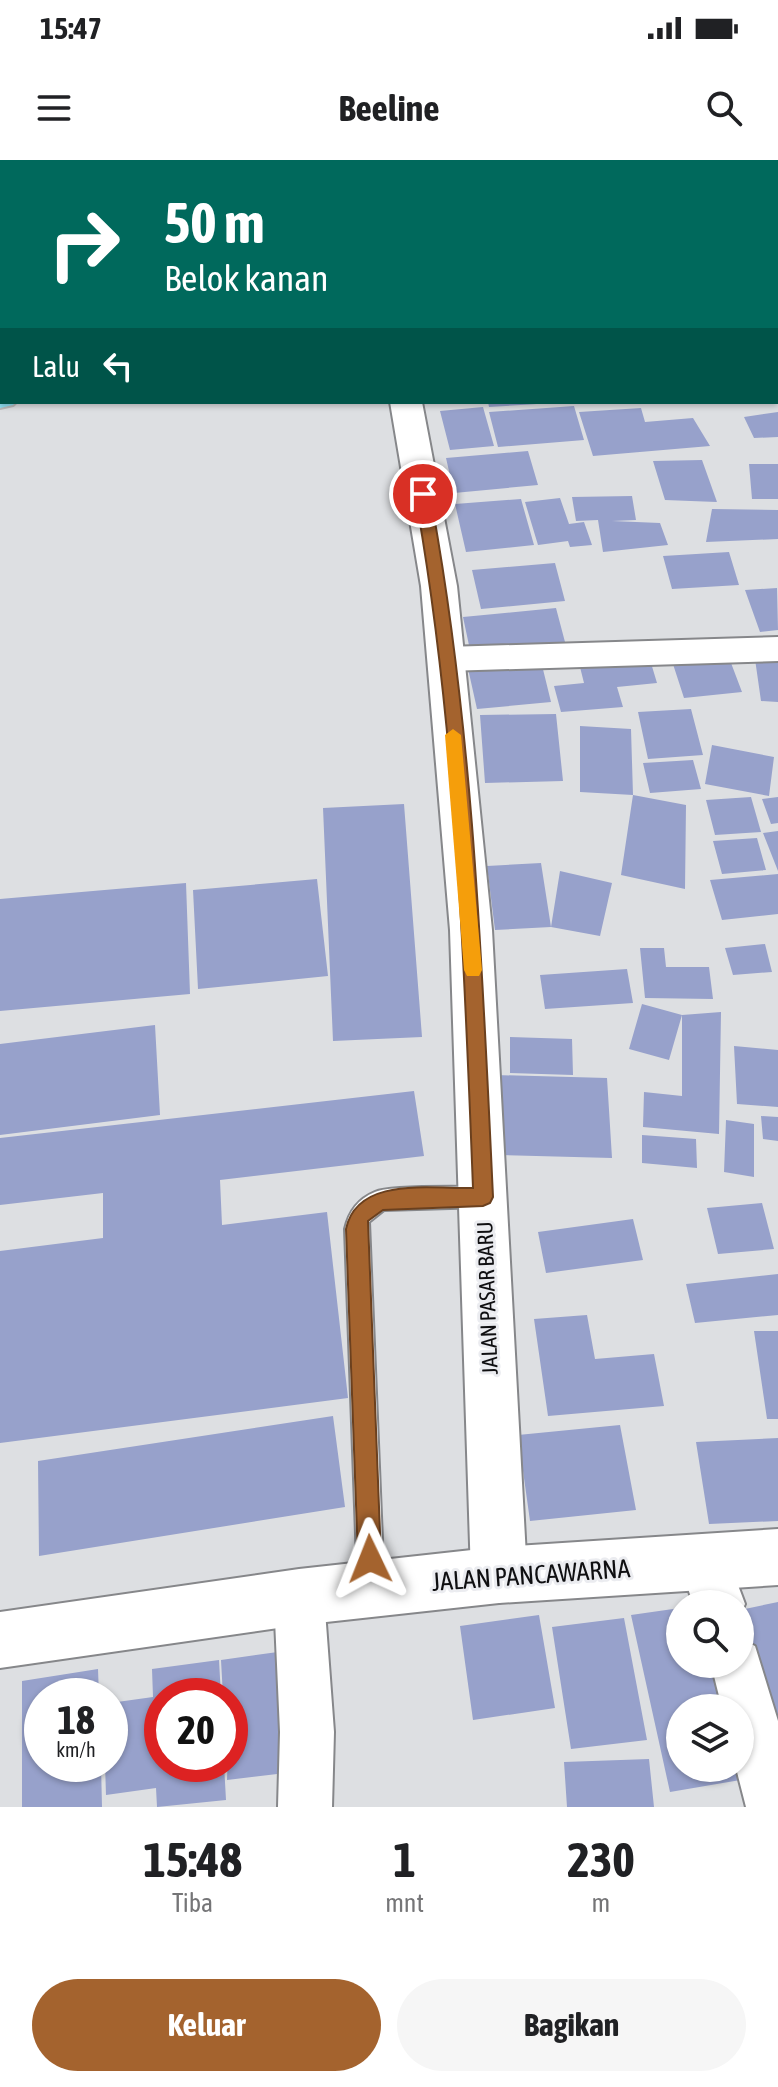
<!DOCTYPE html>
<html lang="id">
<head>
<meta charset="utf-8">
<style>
  :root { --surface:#fff; --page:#f6f6f6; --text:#202124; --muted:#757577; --accent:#a4632e }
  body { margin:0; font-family:"Asap Condensed",sans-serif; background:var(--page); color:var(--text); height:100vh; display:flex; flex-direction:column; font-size:30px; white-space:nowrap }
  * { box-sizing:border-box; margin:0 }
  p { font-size:26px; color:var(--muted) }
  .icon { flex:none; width:44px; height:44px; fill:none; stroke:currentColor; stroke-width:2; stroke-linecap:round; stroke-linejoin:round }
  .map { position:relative; height:1647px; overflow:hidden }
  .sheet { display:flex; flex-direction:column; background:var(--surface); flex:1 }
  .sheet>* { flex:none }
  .guide { position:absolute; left:0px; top:0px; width:778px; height:244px; box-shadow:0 2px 6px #0004; background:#00695c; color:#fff; overflow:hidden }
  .controls { position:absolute; left:666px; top:1430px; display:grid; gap:16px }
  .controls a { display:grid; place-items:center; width:88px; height:88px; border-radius:50%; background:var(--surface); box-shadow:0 2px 6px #0004; font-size:40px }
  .speed { position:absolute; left:24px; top:1518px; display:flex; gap:16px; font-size:40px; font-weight:700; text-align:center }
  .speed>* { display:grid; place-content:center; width:104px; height:104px; border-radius:50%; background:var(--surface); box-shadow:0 2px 6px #0004; line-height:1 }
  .speed small { font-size:20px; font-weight:400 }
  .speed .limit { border:12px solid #d22; background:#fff; color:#111 }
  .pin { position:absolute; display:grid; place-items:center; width:68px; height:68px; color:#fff; margin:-34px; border:4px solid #fff; border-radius:50%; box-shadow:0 2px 8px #0007 }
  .me { position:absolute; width:88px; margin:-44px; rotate:358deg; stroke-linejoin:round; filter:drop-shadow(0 0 6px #0008) }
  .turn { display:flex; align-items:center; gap:28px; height:168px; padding:0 32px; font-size:36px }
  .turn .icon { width:104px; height:104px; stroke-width:2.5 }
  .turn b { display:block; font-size:56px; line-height:68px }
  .then { display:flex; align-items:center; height:76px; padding:0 32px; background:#0003; gap:16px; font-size:30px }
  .eta { display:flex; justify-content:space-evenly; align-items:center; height:136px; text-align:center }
  .eta b { font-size:48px; font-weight:700; line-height:56px }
  .action { display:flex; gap:16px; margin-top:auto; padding:16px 32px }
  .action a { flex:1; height:92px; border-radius:48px; background:var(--accent); color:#fff; font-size:32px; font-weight:700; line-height:92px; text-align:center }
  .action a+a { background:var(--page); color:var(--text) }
  .status { display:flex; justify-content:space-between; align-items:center; height:56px; padding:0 40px; background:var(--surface); direction:ltr }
  .status svg { height:22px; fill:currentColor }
  header { display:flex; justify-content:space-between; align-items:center; height:104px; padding:0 32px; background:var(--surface); font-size:36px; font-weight:700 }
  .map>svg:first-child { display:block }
  .building { fill:#97a1cb }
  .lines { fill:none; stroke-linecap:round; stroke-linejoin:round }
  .service-casing { stroke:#86878a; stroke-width:4 }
  .minor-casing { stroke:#86878a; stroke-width:4 }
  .tertiary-casing { stroke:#86878a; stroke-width:4 }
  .secondary-casing { stroke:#86878a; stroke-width:4 }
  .primary-casing { stroke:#bcbcbc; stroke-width:4 }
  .service { fill:#fff; fill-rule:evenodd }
  .minor { fill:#fff; fill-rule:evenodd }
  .tertiary { fill:#fff; fill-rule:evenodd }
  .secondary { fill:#fff; fill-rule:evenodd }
  .primary { fill:#8fe1f4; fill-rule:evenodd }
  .route { fill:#a4632e; stroke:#6b401e; stroke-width:2 }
  .slow { fill:#f59e0b }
  .labels { text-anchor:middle; stroke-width:6; stroke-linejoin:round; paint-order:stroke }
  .street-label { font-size:22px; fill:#0f0f11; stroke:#ebecf0 }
  .near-street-label { font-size:26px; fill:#0f0f11; stroke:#ebecf0 }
</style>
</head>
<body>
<div class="status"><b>15:47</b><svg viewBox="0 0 49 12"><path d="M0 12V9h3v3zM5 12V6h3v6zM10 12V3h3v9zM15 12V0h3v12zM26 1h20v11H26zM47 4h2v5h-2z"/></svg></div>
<header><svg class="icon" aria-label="menu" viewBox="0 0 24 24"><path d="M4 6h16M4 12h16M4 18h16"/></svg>Beeline<svg class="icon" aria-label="search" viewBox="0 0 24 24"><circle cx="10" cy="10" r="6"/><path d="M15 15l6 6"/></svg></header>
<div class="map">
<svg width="778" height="1647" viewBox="0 0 778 1647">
  <rect width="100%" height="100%" fill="#dddfe2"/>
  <path class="building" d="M488,242h49v2l-48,3z
    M574,246l10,34 -86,7 -9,-35z
    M483,247l11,39 -44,4 -10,-39z
    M641,248l4,14 48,-4 17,28 -117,10 -14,-44z
    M778,252v25l-24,1 -10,-21z
    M528,291l10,34 -84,8 -8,-35z
    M702,300l15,42 -52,-2 -12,-39z
    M749,304h29v35h-26z
    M632,336l4,24 -24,1 48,2 8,22 -65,7 -5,-32 -22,1 -4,-24z
    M560,338l9,26 15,-2 8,23 -22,2 -2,-6 -30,4 -13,-43z
    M521,339l13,46 -68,7 -11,-48z
    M712,349l66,1v29l-72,3z
    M729,392l10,33 -67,4 -9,-33z
    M555,403l10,38 -84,8 -9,-39z
    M777,428l1,42 -18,2 -15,-42z
    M556,448l9,34 -95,8 -7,-33z
    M754,492l24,1v49l-17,-1z
    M648,493l9,30 -40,4 6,20 -62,5 -7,-26 30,-3 -6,-24z
    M728,495l14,37 -58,6 -12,-37z
    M540,497l11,45 -74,7 -10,-45z
    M691,549l12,46 -55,4 -10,-47z
    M556,554l7,67 -78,2 -5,-68z
    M580,566l51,3 2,66 -53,-3z
    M712,585l62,12 -5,39 -64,-12z
    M693,600l8,29 -51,4 -7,-30z
    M633,635l53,10 -1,84 -64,-14z
    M751,637l10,35 -46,3 -9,-35z
    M778,637v26l-7,1 -9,-25z
    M404,644l18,233 -89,4 -10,-233z
    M778,671v40l-15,-38z
    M757,678l9,32 -44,4 -9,-33z
    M541,703l10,64 -56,3 -8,-64z
    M560,711l52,12 -12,53 -49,-9z
    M778,714v40l-56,6 -12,-40z
    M317,719l11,97 -130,13 -5,-99z
    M186,723l4,111 -190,17v-112z
    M765,784l7,28 -39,3 -8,-27z
    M640,788h24l2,19h43l4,32 -68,-1z
    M627,809l6,34 -88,6 -5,-34z
    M642,844l40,11 39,-3 -2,122 -76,-7 1,-35 38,4v-81l-13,45 -40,-11z
    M155,865l5,90 -160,20v-91z
    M510,877l62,2 1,36 -63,-2z
    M734,886l44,4v57l-41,-3z
    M496,915l111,3 5,80 -115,-3z
    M414,931l10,65 -204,24 2,45 105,-13 21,186 -348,45v-192l103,-13v-45l-103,12v-67z
    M761,956l17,1v24l-15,-2z
    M726,960l28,4v53l-30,-5z
    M642,975l54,4 1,29 -55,-5z
    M762,1043l12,46 -56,5 -11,-46z
    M633,1059l10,41 -97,13 -8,-41z
    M778,1114v41l-83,8 -9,-39z
    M587,1155l8,44 59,-5 10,52 -116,10 -14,-97z
    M754,1171h24v88h-11z
    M333,1256l12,91 -306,49 -1,-95z
    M620,1265l16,85 -106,11 -12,-86z
    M778,1278v83l-69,3 -13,-82z
    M778,1442v125l-10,2 -28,-99v-20z
    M680,1448v56h50l11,44h-61v60h60v-58l18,67 -88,15 -39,-177z
    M539,1455l16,93 -82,12 -13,-94z
    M624,1458l23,122 -76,9 -19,-122z
    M285,1491l9,121 -67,8 3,-84h-7l-2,-36z
    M219,1500l2,36h-59v68h62l2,36 -69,7 -1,-19 -50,7 -1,-31h5v-61l43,-6 -1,-28z
    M98,1509l1,27h-57v68h59l1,43h-80v-126z
    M649,1599l5,48h-87l-3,-45z"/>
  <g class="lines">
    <defs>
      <path id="service" d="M483,1027l8,3 3,7 -3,7 -8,3 -99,3 -15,12 15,367 -4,9 -9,4 -9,-4 -4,-9 -13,-360c4,-18 13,-30 30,-37 16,-7 86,-5 108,-5z"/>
      <path id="minor" d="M706,0h34l-36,2z
        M778,477v24l-332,10 -12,-3 -5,-9 5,-9 12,-3z
        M705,1378l18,7 22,59 -5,11v-11h-47l-13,-41 7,-18z
        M299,1412l18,7 7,18 10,135 -2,75h-54l2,-75 -6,-135 7,-18z
        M740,1479l15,7 23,75v86h-32l-10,-39h4v-60h-18l-11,-44h29z"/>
      <path id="tertiary" d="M390,242h32l35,184 35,344 35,645 -8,20 -20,8 -20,-8 -8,-20 -21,-645 -29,-344z"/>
      <path id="secondary" d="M322,0h28l1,2h-28z
        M778,1369v56l-279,18 -200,22 -299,43v-56l299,-43 200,-22z"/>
      <path id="primary" d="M778,174v20l-2,1v-20z
        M0,228l2,14h14l-3,3 -13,3z"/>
    </defs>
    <use href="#service" class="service-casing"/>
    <use href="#minor" class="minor-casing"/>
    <use href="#tertiary" class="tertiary-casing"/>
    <use href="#secondary" class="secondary-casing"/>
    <use href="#primary" class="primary-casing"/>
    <use href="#service" class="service"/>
    <use href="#minor" class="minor"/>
    <use href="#tertiary" class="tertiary"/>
    <use href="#secondary" class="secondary"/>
    <use href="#primary" class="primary"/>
  </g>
  <path class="route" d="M423,329l7,5c43,231 52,469 63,703l-3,6 -7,3 -100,4 -15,11 13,338 -3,8 -8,3 -8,-3 -4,-8 -12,-330c11,-53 85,-40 127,-41 -9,-231 -17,-466 -58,-694z"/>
  <path class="slow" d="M453,569l8,6 21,235 -3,6h-12l-3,-6 -19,-235z"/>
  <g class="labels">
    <g class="street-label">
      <text transform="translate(487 1138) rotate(-92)" y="8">JALAN PASAR BARU</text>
    </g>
    <g class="near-street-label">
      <text transform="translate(531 1415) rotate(-4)" y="9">JALAN PANCAWARNA</text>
    </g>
  </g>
</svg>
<div class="controls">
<a><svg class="icon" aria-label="search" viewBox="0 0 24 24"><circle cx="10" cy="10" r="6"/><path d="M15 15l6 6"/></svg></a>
<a><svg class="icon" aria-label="layers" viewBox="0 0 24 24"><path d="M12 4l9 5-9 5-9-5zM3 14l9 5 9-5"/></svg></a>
</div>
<div class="speed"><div>18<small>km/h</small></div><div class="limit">20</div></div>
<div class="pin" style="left:423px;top:334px;background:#d93025"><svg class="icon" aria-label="arrive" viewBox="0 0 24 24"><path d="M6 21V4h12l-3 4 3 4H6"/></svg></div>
<svg class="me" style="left:370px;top:1399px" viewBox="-20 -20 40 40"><path d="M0-17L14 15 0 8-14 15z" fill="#a4632e" stroke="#fff" stroke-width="4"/></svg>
<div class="guide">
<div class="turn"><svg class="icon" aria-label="right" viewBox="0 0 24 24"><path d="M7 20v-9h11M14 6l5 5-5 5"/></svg><div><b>50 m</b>Belok kanan</div></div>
<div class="then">Lalu<svg class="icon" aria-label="left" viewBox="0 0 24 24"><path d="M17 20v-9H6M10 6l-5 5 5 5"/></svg></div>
</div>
</div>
<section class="sheet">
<div class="eta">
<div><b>15:48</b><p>Tiba</p></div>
<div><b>1</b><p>mnt</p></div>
<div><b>230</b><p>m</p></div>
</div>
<div class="action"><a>Keluar</a><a>Bagikan</a></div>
</section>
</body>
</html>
